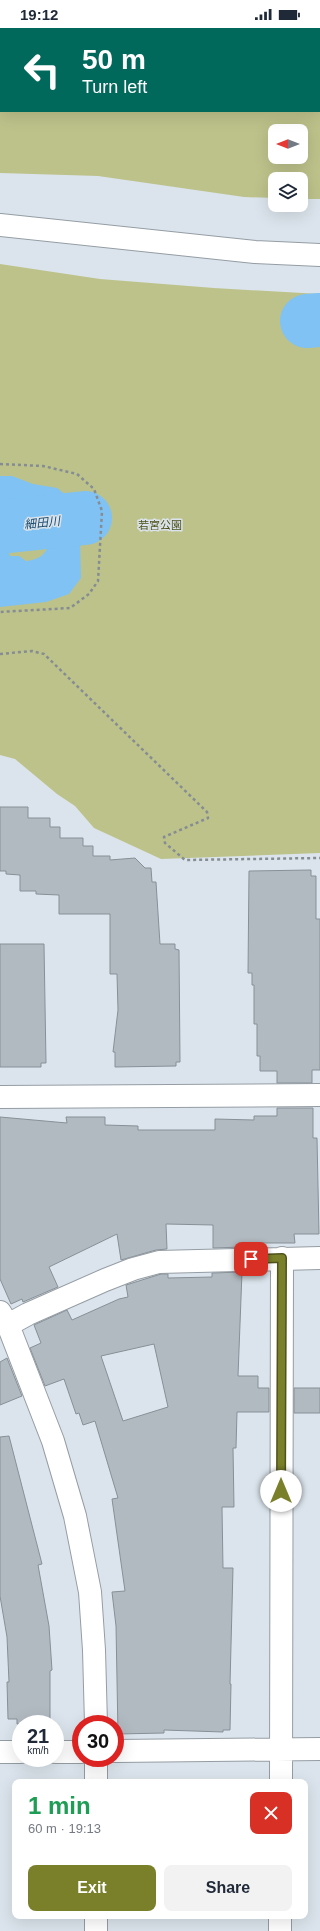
<!DOCTYPE html>
<html lang="en">
<head>
<meta charset="utf-8">
<style>
  :root { --surface:#fff; --page:#f2f2f3; --text:#1f2937; --muted:#747a83; --accent:#7a7f29 }
  body { margin:0; font-family:Arial,"Noto Sans JP",sans-serif; background:var(--page); color:var(--text); height:100vh; display:flex; flex-direction:column; font-size:15px; white-space:nowrap }
  * { box-sizing:border-box; margin:0 }
  p { font-size:13px; color:var(--muted) }
  .icon { flex:none; width:22px; height:22px; fill:none; stroke:currentColor; stroke-width:2; stroke-linecap:round; stroke-linejoin:round }
  .map { position:relative; flex:1; overflow:hidden }
  .drawer { position:absolute; left:12px; top:1751px; width:296px; height:140px; display:flex; flex-direction:column; background:var(--surface); border-radius:8px; box-shadow:0 4px 16px #0002 }
  .drawer>* { flex:none }
  .top-card { position:absolute; left:0px; top:0px; width:320px; height:84px; box-shadow:0 4px 16px #0002; background:#00695c; color:#fff; overflow:hidden }
  .needle { width:26px; rotate:270deg }
  .fabs { position:absolute; left:268px; top:96px; display:grid; gap:8px }
  .fabs a { display:grid; place-items:center; width:40px; height:40px; border-radius:8px; background:var(--surface); box-shadow:0 4px 16px #0002; font-size:20px }
  .speed { position:absolute; left:12px; top:1687px; display:flex; gap:8px; font-size:20px; font-weight:700; text-align:center }
  .speed>* { display:grid; place-content:center; width:52px; height:52px; border-radius:50%; background:var(--surface); box-shadow:0 4px 16px #0002; line-height:1 }
  .speed small { font-size:10px; font-weight:400 }
  .speed .limit { border:6px solid #d22; background:#fff; color:#111 }
  .pin { position:absolute; display:grid; place-items:center; width:34px; height:34px; color:#fff; margin:-17px; border-radius:8px; box-shadow:0 2px 6px #0006 }
  .me { position:absolute; width:44px; margin:-22px; rotate:0deg; stroke-linejoin:round; filter:drop-shadow(0 0 3px #0008) }
  .turn { display:flex; align-items:center; gap:14px; height:84px; padding:0 16px; font-size:18px }
  .turn .icon { width:52px; height:52px; stroke-width:2.5 }
  .turn b { display:block; font-size:28px; line-height:34px }
  .round { display:grid; place-items:center; flex:none; width:42px; height:42px; border-radius:8px; background:var(--page) }
  .summary { display:flex; align-items:center; justify-content:space-between; height:68px; padding:0 16px }
  h1 { font-size:24px; font-weight:700; line-height:30px; color:#1e9e55 }
  .primary-button { display:flex; gap:8px; margin-top:auto; padding:8px 16px }
  .primary-button a { flex:1; height:46px; border-radius:8px; background:var(--accent); color:#fff; font-size:16px; font-weight:700; line-height:46px; text-align:center }
  .primary-button a+a { background:var(--page); color:var(--text) }
  .status { display:flex; justify-content:space-between; align-items:center; height:28px; padding:0 20px; background:var(--surface); direction:ltr }
  .status svg { height:11px; fill:currentColor }
  .map>svg:first-child { display:block }
  .green { fill:#bdc28b; fill-rule:evenodd }
  .water { fill:#7fc2f3 }
  .lines { fill:none; stroke-linecap:round; stroke-linejoin:round }
  .river { stroke:#7fc2f3; stroke-width:54 }
  .building { fill:#b2bac1; stroke:#889097; fill-rule:evenodd }
  .minor-casing { stroke:#959da4; stroke-width:24 }
  .path { stroke:#868d92; stroke-width:2.5; stroke-dasharray:3 3; stroke-linecap:butt }
  .minor { stroke:#fff; stroke-width:22 }
  .route-casing { stroke:#4f531b; stroke-width:10 }
  .route { stroke:#7a7f29; stroke-width:7 }
  .labels { text-anchor:middle; stroke-width:3; stroke-linejoin:round; paint-order:stroke }
  .park-label { font-size:11px; fill:#4c5018; stroke:#dbe4ec }
  .water-label { font-size:12px; font-style:italic; fill:#184a6b; stroke:#dbe4ec }
</style>
</head>
<body>
<div class="status"><b>19:12</b><svg viewBox="0 0 49 12"><path d="M0 12V9h3v3zM5 12V6h3v6zM10 12V3h3v9zM15 12V0h3v12zM26 1h20v11H26zM47 4h2v5h-2z"/></svg></div>
<div class="map">
<svg width="320" height="1903" viewBox="0 0 320 1903">
  <rect width="100%" height="100%" fill="#dbe4ec"/>
  <path class="green" d="M0,0h320v171h-19v-20h-26v19l-31,-1 -146,-21 -98,-3zM1,1h318v82h-318zM275,103h26v26h-26z
    M0,236l100,15 114,9 106,6v559l-159,6 -67,-31 -19,-22 -18,-12 -42,-35 -15,-4z"/>
  <path class="water" d="M0,448h12l21,8 24,4 22,17v18l-34,9 -12,-7 -9,1 -7,7 -4,11 -6,2 3,10h9l7,5c11,-1 19,-5 23,-17l31,-5 1,39 -12,16 -23,8 -46,5z"/>
  <g class="lines">
    <path class="river" d="M307,293l13,-1
      M0,499l85,-9"/>
  </g>
  <path class="building" d="M0,779h28v11h22v9h10v11h23v8h10v10h17v4l25,-2 10,10h6l1,14h4l4,62h15v5l4,1 1,112h-4v4l-61,1v-15h-2l5,-42 -1,-36h-7v-60h-51v-19l-23,-1v-3h-16v-16l-14,-1v-3h-6z
    M311,842v6h5v43h4v151h-8v13h-35v-12h-17v-15h-3v-32h-3v-39h-2v-12h-4l1,-102z
    M0,916h44l2,119h-5v4h-41z
    M277,1080h36v30h4l2,96h-25l1,9h-52v4l-30,1v-23l-47,-1 1,25 -11,1 -35,10 -4,-26 -68,33 9,20 -35,15 -1,-3 -11,5 -11,-25v-162l67,6 -1,-6h39v8l33,1v4h77v-11l39,1v-4h23z
    M242,1244l-4,104h20v12h11v24h-32l-1,36h-3l1,59h-12l1,61h10l-3,116h1l-1,46h-7v2l-59,-2v3l-46,1 -2,-108 -4,-34 13,-1 -13,-92 6,-1 -23,-77 -12,4 -4,-12 -3,1 -12,-35 -19,7 -15,-38 11,-5 -7,-18 33,-15 5,10 47,-21 9,-2 -2,-12 35,-11h7v4l44,-1v-4zM154,1316l14,63 -45,14 -22,-65z
    M7,1330l15,38 -22,9v-43z
    M294,1360h26v25h-26z
    M9,1408l33,128 -4,1 11,61 3,44 -2,1v53h-33v-5h-9l-1,-37h2l-2,-45 -7,-41v-159z"/>
  <g class="lines">
    <defs>
      <path id="minor" d="M0,197l255,27 65,3
        M0,1069l320,-2
        M0,1284l8,13 45,116 22,75 15,76 4,58 2,74
        M8,1297l20,-11 77,-34 28,-11 26,-7 161,-4
        M115,1723l205,-2
        M0,1724h21
        M55,1724h26
        M96,1730v24
        M281,1754l1,-524
        M96,1903v-15
        M280,1903v-15"/>
    </defs>
    <use href="#minor" class="minor-casing"/>
    <path class="path" d="M0,436l43,2 34,8 17,15 8,22 -4,70 -9,13 -19,14 -70,4
      M0,626l32,-3 12,3 163,158 1,6 -44,19 1,6 20,17 135,-2"/>
    <use href="#minor" class="minor"/>
  </g>
  <g class="lines">
    <defs>
      <path id="route" d="M251,1231l31,-1 -1,233"/>
    </defs>
    <use href="#route" class="route-casing"/>
    <use href="#route" class="route"/>
  </g>
  <g class="labels">
    <g class="park-label">
      <text x="160" y="501">若宮公園</text>
    </g>
    <g class="water-label">
      <text transform="translate(42 495) rotate(-6)" y="4">細田川</text>
    </g>
  </g>
</svg>
<div class="fabs">
<a><svg class="needle" viewBox="-14 -14 28 28"><path d="M0-13l5 13h-10z" fill="#e53935"/><path d="M0 13l5-13h-10z" fill="#747a83"/></svg></a>
<a><svg class="icon" aria-label="layers" viewBox="0 0 24 24"><path d="M12 4l9 5-9 5-9-5zM3 14l9 5 9-5"/></svg></a>
</div>
<div class="speed"><div>21<small>km/h</small></div><div class="limit">30</div></div>
<div class="pin" style="left:251px;top:1231px;background:#d93025"><svg class="icon" aria-label="arrive" viewBox="0 0 24 24"><path d="M6 21V4h12l-3 4 3 4H6"/></svg></div>
<svg class="me" style="left:281px;top:1463px" viewBox="-20 -20 40 40"><circle r="19" fill="#fff"/><path d="M0-13L10 11 0 6-10 11z" fill="#7a7f29"/></svg>
<div class="top-card">
<div class="turn"><svg class="icon" aria-label="left" viewBox="0 0 24 24"><path d="M17 20v-9H6M10 6l-5 5 5 5"/></svg><div><b>50 m</b>Turn left</div></div>
</div>
<section class="drawer">
<div class="summary"><div><h1>1 min</h1><p>60 m · 19:13</p></div><a class="round" style="background:#d93025;color:#fff"><svg class="icon" aria-label="close" viewBox="0 0 24 24"><path d="M6 6l12 12M18 6L6 18"/></svg></a></div>
<div class="primary-button"><a>Exit</a><a>Share</a></div>
</section>
</div>
</body>
</html>
